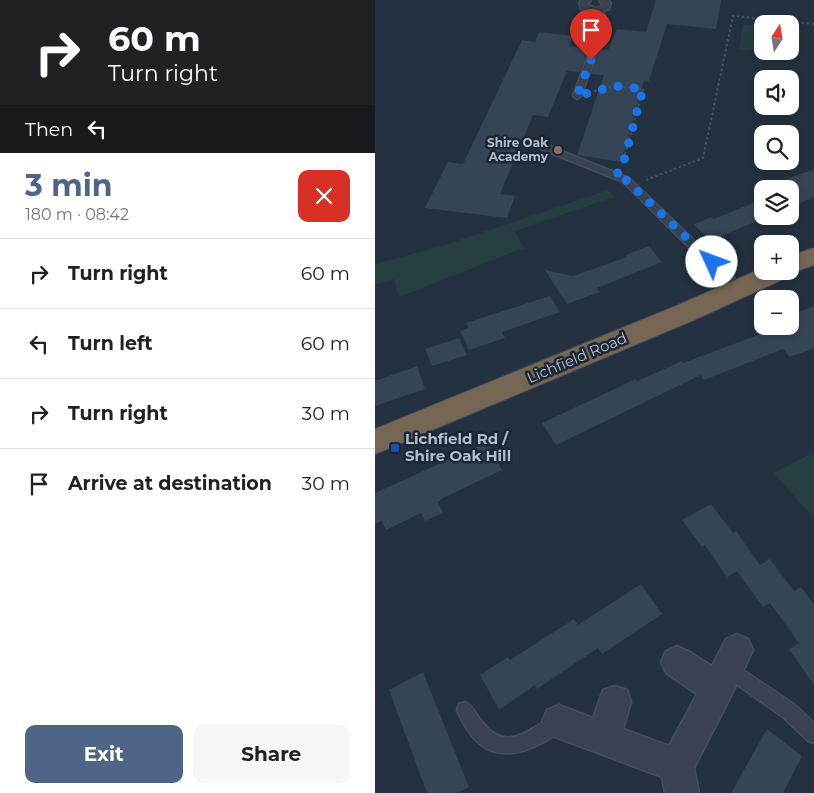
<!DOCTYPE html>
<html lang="en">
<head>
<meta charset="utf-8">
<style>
  :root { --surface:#fff; --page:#f6f6f6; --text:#202124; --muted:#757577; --line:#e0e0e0; --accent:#4e6586 }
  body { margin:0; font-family:Montserrat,sans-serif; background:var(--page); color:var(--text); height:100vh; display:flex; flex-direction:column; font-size:19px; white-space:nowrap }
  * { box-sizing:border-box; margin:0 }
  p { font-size:16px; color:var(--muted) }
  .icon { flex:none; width:28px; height:28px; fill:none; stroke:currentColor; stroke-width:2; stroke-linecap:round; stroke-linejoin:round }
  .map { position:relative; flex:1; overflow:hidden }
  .drawer { display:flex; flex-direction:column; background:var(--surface); width:375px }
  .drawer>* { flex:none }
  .top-card { background:#202124; color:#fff; overflow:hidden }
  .needle { width:32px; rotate:12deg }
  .tools { position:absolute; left:379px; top:15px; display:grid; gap:10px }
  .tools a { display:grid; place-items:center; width:45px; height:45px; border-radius:10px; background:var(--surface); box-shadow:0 2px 8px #0003; font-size:25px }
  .pin { position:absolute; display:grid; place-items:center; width:42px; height:42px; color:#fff; margin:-51px -21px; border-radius:50% 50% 50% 0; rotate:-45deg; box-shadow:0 0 5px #0007 }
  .pin .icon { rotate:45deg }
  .me { position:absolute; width:55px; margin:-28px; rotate:313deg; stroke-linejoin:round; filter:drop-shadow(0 0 4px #0008) }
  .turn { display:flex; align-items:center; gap:18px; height:105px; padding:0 25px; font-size:22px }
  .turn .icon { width:65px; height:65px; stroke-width:2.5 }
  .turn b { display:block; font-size:35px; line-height:42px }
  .then { display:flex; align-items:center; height:48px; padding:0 25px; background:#0003; gap:10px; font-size:19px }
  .round { display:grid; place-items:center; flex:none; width:52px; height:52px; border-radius:10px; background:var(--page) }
  .head { display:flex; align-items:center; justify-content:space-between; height:85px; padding:0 25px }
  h1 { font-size:30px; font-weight:700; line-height:38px; color:var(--accent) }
  .primary-button { display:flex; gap:10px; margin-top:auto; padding:10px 25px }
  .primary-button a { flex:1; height:58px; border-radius:10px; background:var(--accent); color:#fff; font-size:20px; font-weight:700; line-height:58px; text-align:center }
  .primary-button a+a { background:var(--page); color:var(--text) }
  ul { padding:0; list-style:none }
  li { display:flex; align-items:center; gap:15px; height:70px; padding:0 25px; border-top:1px solid var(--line) }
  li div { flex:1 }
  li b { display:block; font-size:19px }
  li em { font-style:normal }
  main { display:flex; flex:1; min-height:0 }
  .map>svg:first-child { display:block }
  .green { fill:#253f41 }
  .building { fill:#354556 }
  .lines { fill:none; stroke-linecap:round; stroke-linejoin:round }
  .lane-casing { stroke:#444e5c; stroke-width:3 }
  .street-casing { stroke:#444e5c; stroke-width:3 }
  .highway-casing { stroke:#424d5a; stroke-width:2 }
  .path { stroke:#3e5859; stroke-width:2; stroke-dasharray:2.5 2.5; stroke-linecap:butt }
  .lane { fill:#384250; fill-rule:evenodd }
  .street { fill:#384250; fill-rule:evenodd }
  .highway { fill:#766754; fill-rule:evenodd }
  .route { stroke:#1a73e8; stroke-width:9; stroke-dasharray:0 16.2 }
  .education-dot { fill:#8d6e63; stroke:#1c2735; stroke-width:2 }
  .transit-dot { fill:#1a4fb4; stroke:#1c2735; stroke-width:2 }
  .labels { text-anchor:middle; stroke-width:5; stroke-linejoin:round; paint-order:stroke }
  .far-poi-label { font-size:12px; font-weight:bold; fill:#b4bdca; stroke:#1c2735; text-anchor:end }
  .street-label { font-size:15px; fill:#b4bdca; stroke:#1c2735 }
  .poi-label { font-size:15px; font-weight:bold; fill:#b4bdca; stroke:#1c2735; text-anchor:start }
</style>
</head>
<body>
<main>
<section class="drawer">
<div class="top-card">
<div class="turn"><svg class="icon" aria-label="right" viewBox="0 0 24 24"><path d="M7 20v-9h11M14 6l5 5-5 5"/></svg><div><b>60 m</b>Turn right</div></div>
<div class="then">Then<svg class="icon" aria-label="left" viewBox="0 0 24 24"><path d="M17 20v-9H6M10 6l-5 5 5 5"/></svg></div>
</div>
<div class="head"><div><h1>3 min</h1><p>180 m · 08:42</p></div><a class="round" style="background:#d93025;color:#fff"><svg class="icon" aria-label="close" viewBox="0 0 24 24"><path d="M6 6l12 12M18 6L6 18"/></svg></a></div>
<ul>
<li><svg class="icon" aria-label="right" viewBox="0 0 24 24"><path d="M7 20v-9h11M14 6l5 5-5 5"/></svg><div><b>Turn right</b></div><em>60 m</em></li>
<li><svg class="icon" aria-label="left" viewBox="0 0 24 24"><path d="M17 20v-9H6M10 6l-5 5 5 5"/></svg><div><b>Turn left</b></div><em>60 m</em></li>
<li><svg class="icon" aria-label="right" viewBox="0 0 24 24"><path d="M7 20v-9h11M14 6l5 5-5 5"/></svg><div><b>Turn right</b></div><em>30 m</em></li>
<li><svg class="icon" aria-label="arrive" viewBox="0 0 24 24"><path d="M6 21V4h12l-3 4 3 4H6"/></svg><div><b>Arrive at destination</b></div><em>30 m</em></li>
</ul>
<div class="primary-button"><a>Exit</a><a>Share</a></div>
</section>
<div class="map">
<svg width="439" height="793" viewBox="0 0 439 793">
  <rect width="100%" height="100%" fill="#233140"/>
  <path class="green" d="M368,24l19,2v26l-23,-3z
    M415,29l11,1 -2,26 -23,-3v-2h14z
    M233,190l6,7 -99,34 9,17 -125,49 -5,-18 -19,6v-21l73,-20z
    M439,452v67l-40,-46z"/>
  <path class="building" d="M281,0h65l-5,29 -49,-5 -18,57 -5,-1 -23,82 -44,-7 27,-80 -13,-1 9,-25 8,1 9,-21 29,3z
    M164,32l34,4 -4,10 20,2 -9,24 -13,-1 -19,46 -15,-2 -33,79 15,2 -8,22 -82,-10 23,-46 15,2 59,-124 13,2z
    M439,169v28l-24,10v-18h-27v2l-2,-2z
    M388,199v17h6l-59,25 -16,-17 18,-7 2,2z
    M274,246l13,16 -65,26 3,4 -33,12 -22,-34 28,6 54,-19 -1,-2z
    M175,296l10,16 -58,20 3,6 -36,12 -9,-19 9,-3 -3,-5z
    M439,306v42l-24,9 -7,-8 -79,31 -3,-5 -145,70 -14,-22 94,-44 2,2 44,-20 1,2 86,-32 -3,-5h24v-11z
    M84,338l8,17 -35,11 -7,-17z
    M42,366l8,23 -50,17v-25z
    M112,442l15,28 -59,28 -5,4 5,11 -18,8 -4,-8 -35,17 -4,-9 -7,3v-31z
    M336,504l22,29 3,-2 24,34 10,-6 24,32 7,-4 13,17v81l-25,-36 10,-6 -29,-40 -7,4 -26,-36 -10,6 -22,-32 -3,2 -20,-27z
    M266,584l21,30 -60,40 -4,-6 -61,41 -2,-4 -36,25 -19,-35 28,-18 2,3 64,-41 4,6z
    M48,672l46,115 -12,6h-30l-38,-103z
    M392,729l35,27 -19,37h-52z"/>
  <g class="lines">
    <defs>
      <path id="lane" d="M207,0h9l-4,5 10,3 6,-2 -4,-6h9l3,3 -2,6 -6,2 5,12 -27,73 -4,3 -4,-3 27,-73 -4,-11 -15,-3 -2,-6z
        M164,142l90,36 113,108 2,3 -2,3h-8l-111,-110 -87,-35v-4z
        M353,660l67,45 19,18v20l-6,-2 -25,-24 -61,-43 -2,-6 2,-6z
        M90,702c9,4 11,13 17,20 27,34 49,3 77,-8l6,2 2,6c-4,9 -15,15 -23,20 -42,23 -69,11 -87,-32l2,-6z"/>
      <path id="street" d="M362,634l11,5 5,11 -24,50 -35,68 5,25h-34l-3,-16 -115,-43 -5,-12 5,-12 12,-5 34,13 10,-28 12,-4 12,4 4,12 -8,27 46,17 28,-52 -31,-21 -5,-11 5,-11 11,-5 11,5 24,15 14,-27z"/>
      <path id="highway" d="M439,248v17l-25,9 -1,3 -94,43 -319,134v-25l301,-123 87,-38v3h27v-15z"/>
    </defs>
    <use href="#lane" class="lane-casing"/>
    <use href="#street" class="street-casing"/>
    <use href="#highway" class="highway-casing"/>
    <path class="path" d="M219,91l21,-5 28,3 -21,76
      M271,180l57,-22 30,-142 81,8"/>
    <use href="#lane" class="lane"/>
    <use href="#street" class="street"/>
    <use href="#highway" class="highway"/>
  </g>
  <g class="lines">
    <path class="route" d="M216,60l-14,36 38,-10 28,3 -21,79 -7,8 11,4 86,82"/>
  </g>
  <circle class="education-dot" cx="183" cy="150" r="5"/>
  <rect class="transit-dot" x="15" y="443" width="10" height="10" rx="2.5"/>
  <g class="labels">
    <g class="far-poi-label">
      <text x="173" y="147">Shire Oak<tspan x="173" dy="14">Academy</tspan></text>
    </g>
    <g class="street-label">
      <text transform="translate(202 358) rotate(-23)" y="5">Lichfield Road</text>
    </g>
    <g class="poi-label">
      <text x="30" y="444">Lichfield Rd /<tspan x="30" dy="17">Shire Oak Hill</tspan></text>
    </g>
  </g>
</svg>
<div class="tools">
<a><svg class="needle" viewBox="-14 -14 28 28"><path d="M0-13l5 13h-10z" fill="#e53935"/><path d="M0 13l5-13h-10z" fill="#757577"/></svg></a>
<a><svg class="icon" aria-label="sound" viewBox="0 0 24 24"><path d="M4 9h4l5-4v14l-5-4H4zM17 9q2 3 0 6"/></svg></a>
<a><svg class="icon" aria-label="search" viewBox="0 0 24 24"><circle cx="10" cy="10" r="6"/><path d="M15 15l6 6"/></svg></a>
<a><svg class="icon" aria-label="layers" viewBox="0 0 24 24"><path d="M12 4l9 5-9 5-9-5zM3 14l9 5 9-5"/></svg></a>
<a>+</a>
<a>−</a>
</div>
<div class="pin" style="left:216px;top:60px;background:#d93025"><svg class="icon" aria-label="arrive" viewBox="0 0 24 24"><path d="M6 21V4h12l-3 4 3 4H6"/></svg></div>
<svg class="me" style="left:337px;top:262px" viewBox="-20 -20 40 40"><circle r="19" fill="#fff"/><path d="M0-13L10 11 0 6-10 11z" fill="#1a73e8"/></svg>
</div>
</main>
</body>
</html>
